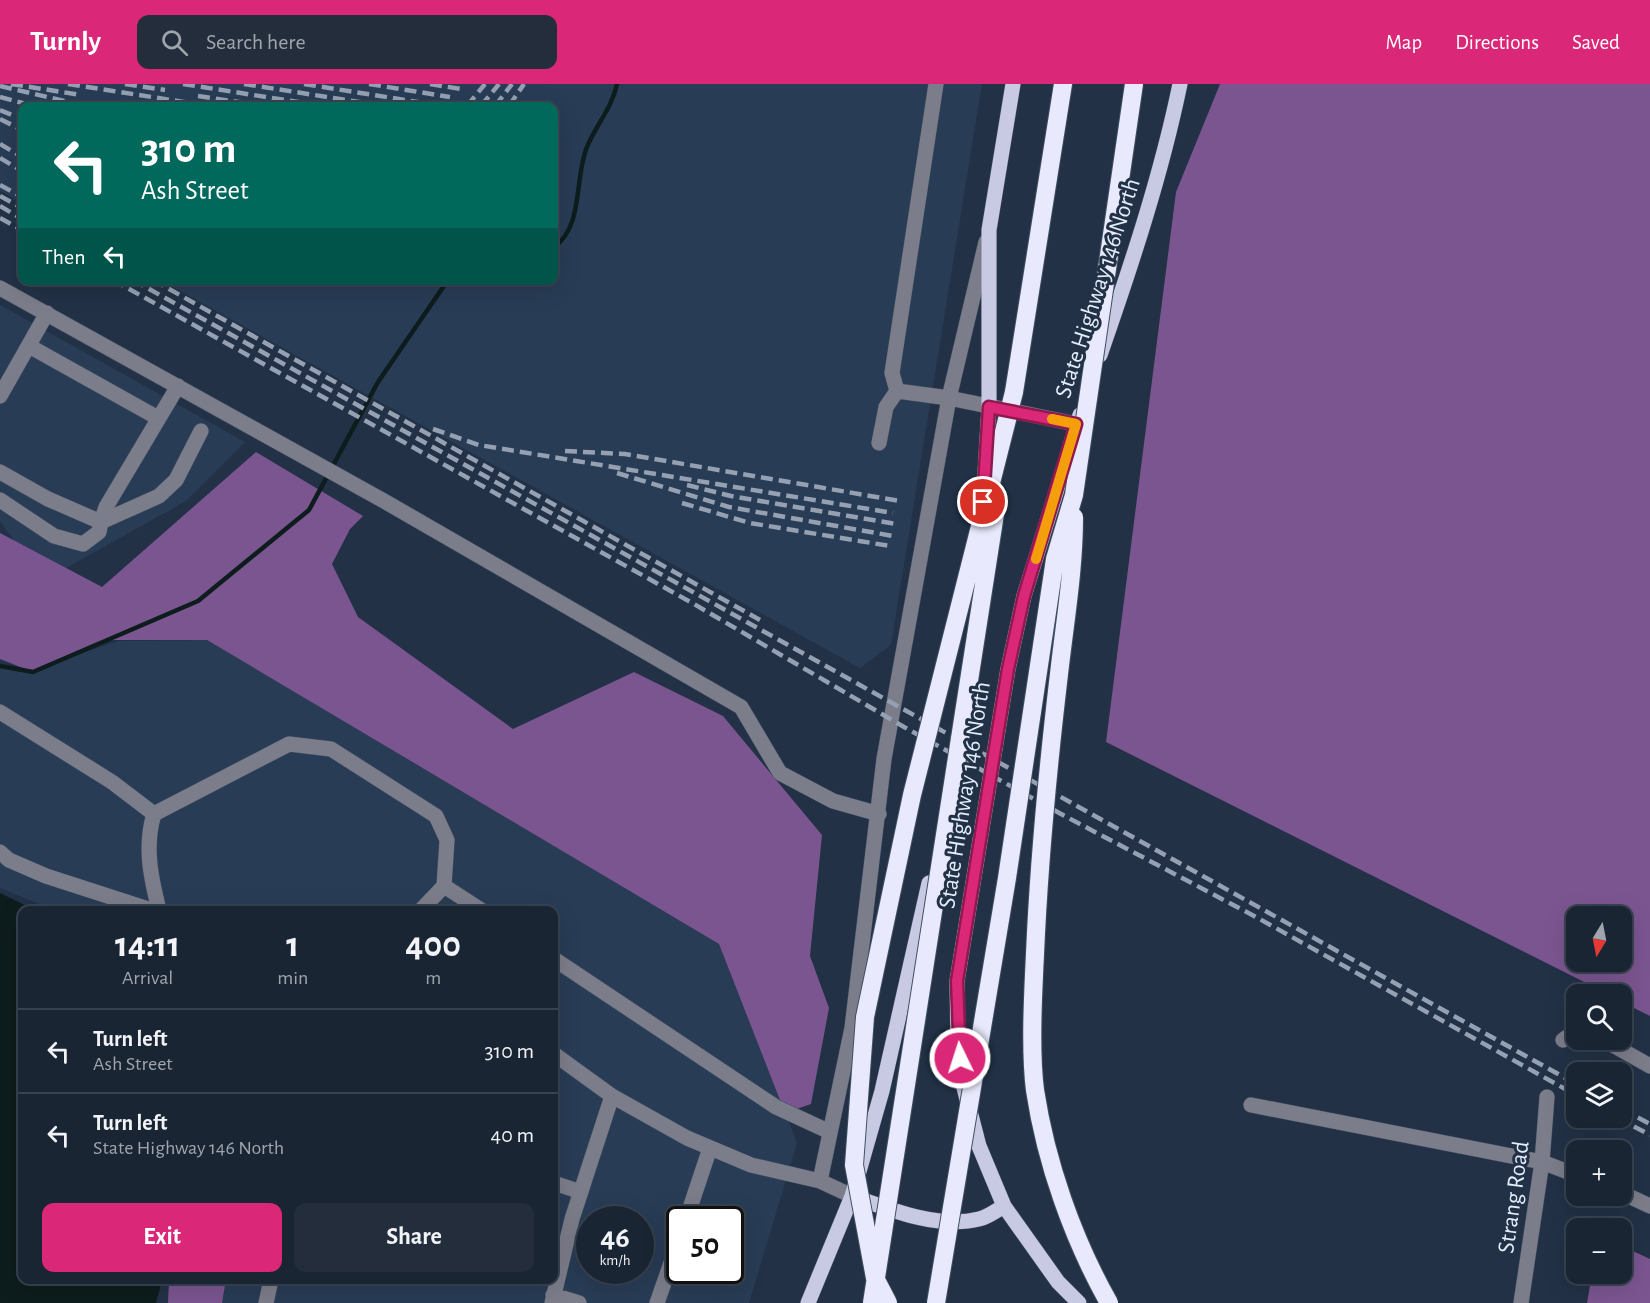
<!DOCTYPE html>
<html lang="en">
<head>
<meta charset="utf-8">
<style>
  :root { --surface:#1a2534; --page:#232d3c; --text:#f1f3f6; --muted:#9fa5ac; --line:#38424f; --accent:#db2777 }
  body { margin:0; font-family:"Alegreya Sans",sans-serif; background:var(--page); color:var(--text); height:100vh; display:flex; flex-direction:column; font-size:22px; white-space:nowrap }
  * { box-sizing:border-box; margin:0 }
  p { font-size:20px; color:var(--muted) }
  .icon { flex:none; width:33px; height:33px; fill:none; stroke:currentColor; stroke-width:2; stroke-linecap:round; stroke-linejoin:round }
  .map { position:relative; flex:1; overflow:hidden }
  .details { position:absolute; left:18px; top:822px; width:540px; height:378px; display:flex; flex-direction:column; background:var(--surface); border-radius:12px; box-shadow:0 6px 24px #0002,0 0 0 2px var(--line) }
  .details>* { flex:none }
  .hud { position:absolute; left:18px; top:18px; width:540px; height:183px; border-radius:12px; box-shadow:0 6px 24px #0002,0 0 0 2px var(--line); background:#00695c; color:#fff; overflow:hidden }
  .needle { width:39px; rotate:190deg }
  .buttons { position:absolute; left:1566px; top:822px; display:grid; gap:12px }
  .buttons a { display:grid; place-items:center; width:66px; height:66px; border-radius:12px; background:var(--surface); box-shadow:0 6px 24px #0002,0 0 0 2px var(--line); font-size:30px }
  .speed { position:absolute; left:576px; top:1122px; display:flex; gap:12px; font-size:30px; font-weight:700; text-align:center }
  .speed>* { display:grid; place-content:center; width:78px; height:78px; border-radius:50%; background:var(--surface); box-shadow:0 6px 24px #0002,0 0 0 2px var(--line); line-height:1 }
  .speed small { font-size:15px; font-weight:400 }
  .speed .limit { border:3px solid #111; border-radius:9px; background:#fff; color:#111 }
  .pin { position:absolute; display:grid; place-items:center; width:51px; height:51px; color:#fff; margin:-26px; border:3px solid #fff; border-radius:50%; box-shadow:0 2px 6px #0007 }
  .me { position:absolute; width:66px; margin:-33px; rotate:356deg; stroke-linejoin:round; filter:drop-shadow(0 0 4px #0008) }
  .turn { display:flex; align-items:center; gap:21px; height:126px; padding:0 24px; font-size:27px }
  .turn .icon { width:78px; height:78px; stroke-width:2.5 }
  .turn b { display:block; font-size:42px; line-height:51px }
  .then { display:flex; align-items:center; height:57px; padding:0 24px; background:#0003; gap:12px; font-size:22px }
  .eta { display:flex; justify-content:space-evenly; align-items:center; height:102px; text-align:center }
  .eta b { font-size:36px; font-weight:700; line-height:42px }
  .button { display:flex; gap:12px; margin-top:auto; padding:12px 24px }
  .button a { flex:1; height:69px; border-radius:12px; background:var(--accent); color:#fff; font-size:24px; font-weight:700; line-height:69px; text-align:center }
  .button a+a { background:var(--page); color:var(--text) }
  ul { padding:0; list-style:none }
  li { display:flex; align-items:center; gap:18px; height:84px; padding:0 24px; border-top:2px solid var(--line) }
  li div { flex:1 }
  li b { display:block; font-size:22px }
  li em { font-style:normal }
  header { display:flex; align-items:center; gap:36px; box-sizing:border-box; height:84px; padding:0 30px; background:var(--accent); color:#fff }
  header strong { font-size:28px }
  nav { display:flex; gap:33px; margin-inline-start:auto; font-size:21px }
  .search { width:420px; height:54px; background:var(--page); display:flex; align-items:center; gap:15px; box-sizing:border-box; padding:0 21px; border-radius:12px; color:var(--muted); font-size:22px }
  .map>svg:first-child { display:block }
  .built { fill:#283c55; fill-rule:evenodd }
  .forest { fill:#7b5590; fill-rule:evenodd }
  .water { fill:#0d1c1c }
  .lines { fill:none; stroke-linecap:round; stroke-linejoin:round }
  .stream { stroke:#0d1c1c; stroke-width:4.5 }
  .minor-casing { stroke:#414f63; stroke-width:16 }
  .major-casing { stroke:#414f63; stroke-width:16 }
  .highway-casing { stroke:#414f63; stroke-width:20 }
  .minor { stroke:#7c7d8a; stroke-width:15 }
  .major { stroke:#c8c9e3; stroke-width:15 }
  .highway { stroke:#e8e9fc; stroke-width:18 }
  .rail { stroke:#95a1b2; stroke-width:4.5; stroke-dasharray:12 6; stroke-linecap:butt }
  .highway-bridge-casing { stroke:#414f63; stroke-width:20; stroke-linecap:butt }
  .highway-bridge { stroke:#e8e9fc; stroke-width:18 }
  .route-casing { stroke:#8e194d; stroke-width:15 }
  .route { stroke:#db2777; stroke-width:10 }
  .slow { stroke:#f59e0b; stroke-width:10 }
  .labels { text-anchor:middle; stroke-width:6; stroke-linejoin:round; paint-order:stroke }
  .street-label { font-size:24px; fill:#e3edfb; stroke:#223146 }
</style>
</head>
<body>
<header>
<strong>Turnly</strong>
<div class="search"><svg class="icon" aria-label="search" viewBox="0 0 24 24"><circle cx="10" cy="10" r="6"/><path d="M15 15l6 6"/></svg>Search here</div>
<nav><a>Map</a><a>Directions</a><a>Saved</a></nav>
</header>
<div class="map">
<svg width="1650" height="1219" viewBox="0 0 1650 1219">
  <rect width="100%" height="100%" fill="#223146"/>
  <path class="built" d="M0,0h982l-91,561 -31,23 -698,-387 392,-1v-174h-532v97l-22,-12z
    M0,221l245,137 -59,59 -120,67 -52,-27 -14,-20z
    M207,556l512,304 78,199 -48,160h-527l4,-23h328v-370h-500l-54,-22v-221l28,5 90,-31zM590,1136h50v50h-50zM680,1136h50v50h-50z"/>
  <path class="forest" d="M1220,0h430v932l-28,-14v-8h-14l-502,-252 70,-550zM1576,832h46v46h-46z
    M256,368l107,64 -13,13 -18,35 26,53 155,112 121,-57 89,44 99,119 -12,121 19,52 -18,96 -26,9 -66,-169 -512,-304h-97l-77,32 -33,-13v-126l102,54z
    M1622,1162l28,13v44h-63l5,-29h30z
    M169,1196h57l-4,23h-54z"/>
  <path class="water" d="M0,809l35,17h-13v370h140l-6,23h-156z"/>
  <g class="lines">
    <path class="stream" d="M554,163c30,-21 20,-69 33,-100 9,-22 25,-39 30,-63
      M0,582l33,6 165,-71 111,-91 69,-128 70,-102"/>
    <defs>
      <path id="minor" d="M0,204l384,213 357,206 39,66 53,28 46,13
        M29,262l129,72
        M897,307l-5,-18 44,-289
        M0,312l47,-83
        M879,359l7,-36 11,-16 52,7 127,26
        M0,388l48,27 53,23 5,-15 72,-121
        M0,416l54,36 29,8 16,-12 2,-10 58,-26 17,-16 25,-49
        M0,628l112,70 42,32
        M0,768l9,8 37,16 105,34
        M444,802l37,24
        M159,826c-8,-32 -15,-63 -5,-96l135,-70 42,5 105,67 11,24 -3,46 -23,24
        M554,875l222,148 54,25
        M1563,956l13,-9
        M1604,956l46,26
        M554,970l58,42 75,42 64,27 69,16 32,15
        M1251,1021l291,57 34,13
        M820,1097l32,-153 32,-269 65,-361 37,-156
        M554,1099l27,9
        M1622,1109l28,13
        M686,1136l24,-72
        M553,1211l26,8
        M266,1219l5,-23
        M552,1219l20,-84 40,-123
        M657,1219l23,-66
        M1521,1219l21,-141 5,-65"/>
      <path id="major" d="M1100,271c31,-89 61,-179 80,-271
        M984,405l5,-82v-177l24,-146
        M852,1112c39,14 86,33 127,23 9,-2 18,-9 25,-13
        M808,1219l44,-107 30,-105 47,-208
        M1079,1219l-21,-21 -54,-76 -25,-60 -17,-66 -4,-44 -1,-55 51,-312 16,-73 56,-181"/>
      <path id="highway" d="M1014,308l49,-308"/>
    </defs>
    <use href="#minor" class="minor-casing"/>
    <use href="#major" class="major-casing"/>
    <use href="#highway" class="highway-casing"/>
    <use href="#minor" class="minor"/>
    <use href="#major" class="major"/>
    <use href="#highway" class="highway"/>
    <path class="rail" d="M11,0l70,11
      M68,0l142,22
      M125,0l40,6
      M183,0l141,22
      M244,0l141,22
      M304,0l139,22
      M369,0l81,13
      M430,0l31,5
      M0,2l86,20
      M198,12l68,10
      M0,13l34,9
      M122,18l30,4
      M467,22l18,-22
      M481,22l18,-22
      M495,22l17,-22
      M509,22l15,-22
      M0,26l22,9
      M0,35l22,11
      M0,60l22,13
      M0,74l22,13
      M0,101l22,12
      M0,112l22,12
      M0,122l22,13
      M0,134l22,12
      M113,196l581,324 210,123 157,87 195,103 320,178
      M133,196l1443,804
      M153,196l607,340
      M433,345l46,16 414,68
      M565,367l60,3 275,47
      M617,389l112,34 164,29
      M687,401l44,11 165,28
      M682,419l68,20 140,23
      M1622,1025l28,15
      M1618,1034l32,17"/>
    <defs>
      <path id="highway-bridge" d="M1074,433c0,53 -9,104 -15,157 -11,93 -20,187 -24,280 -2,40 -5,97 0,136 11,73 38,149 74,213
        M872,1219l125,-802
        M888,1219l-13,-25 -21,-113 11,-148 47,-222 102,-403
        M936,1219l71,-425 48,-319 19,-64 60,-411"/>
    </defs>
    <use href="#highway-bridge" class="highway-bridge-casing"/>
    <use href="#highway-bridge" class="highway-bridge"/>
  </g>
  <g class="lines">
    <defs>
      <path id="route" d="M960,974l-3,-77 51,-312 16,-73 52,-172 -87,-17 -6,95"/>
    </defs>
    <use href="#route" class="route-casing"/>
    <use href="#route" class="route"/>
    <path class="slow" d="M1036,475l40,-135 -24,-5"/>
  </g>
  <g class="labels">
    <g class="street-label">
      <text transform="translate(1097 204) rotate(-72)" y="8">State Highway 146 North</text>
      <text transform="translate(964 711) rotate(-81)" y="8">State Highway 146 North</text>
      <text transform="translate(1513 1113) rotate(-82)" y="8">Strang Road</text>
    </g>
  </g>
</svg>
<div class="buttons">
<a><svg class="needle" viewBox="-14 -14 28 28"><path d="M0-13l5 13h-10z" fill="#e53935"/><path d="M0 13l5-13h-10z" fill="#9fa5ac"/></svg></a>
<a><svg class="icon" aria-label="search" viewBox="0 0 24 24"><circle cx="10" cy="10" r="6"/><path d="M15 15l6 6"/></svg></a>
<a><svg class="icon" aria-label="layers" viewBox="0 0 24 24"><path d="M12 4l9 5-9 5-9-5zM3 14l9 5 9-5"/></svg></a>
<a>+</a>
<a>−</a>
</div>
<div class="speed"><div>46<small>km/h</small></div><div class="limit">50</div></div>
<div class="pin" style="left:983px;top:418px;background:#d93025"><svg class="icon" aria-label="arrive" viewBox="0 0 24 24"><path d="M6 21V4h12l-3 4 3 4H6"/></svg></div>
<svg class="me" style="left:960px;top:974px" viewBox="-20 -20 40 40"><circle r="17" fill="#db2777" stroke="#fff" stroke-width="3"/><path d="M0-11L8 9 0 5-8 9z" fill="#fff"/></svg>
<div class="hud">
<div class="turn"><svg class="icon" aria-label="left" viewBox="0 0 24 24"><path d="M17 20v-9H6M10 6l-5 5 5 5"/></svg><div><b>310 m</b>Ash Street</div></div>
<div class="then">Then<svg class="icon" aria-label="left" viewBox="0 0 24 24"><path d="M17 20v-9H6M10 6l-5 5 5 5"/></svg></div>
</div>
<section class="details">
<div class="eta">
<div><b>14:11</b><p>Arrival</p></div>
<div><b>1</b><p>min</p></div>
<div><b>400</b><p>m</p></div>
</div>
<ul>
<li><svg class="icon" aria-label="left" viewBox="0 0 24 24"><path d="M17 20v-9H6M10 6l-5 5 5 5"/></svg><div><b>Turn left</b><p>Ash Street</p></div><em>310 m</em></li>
<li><svg class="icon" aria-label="left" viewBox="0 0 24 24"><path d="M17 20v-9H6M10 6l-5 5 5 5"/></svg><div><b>Turn left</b><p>State Highway 146 North</p></div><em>40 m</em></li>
</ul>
<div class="button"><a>Exit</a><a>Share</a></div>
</section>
</div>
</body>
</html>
